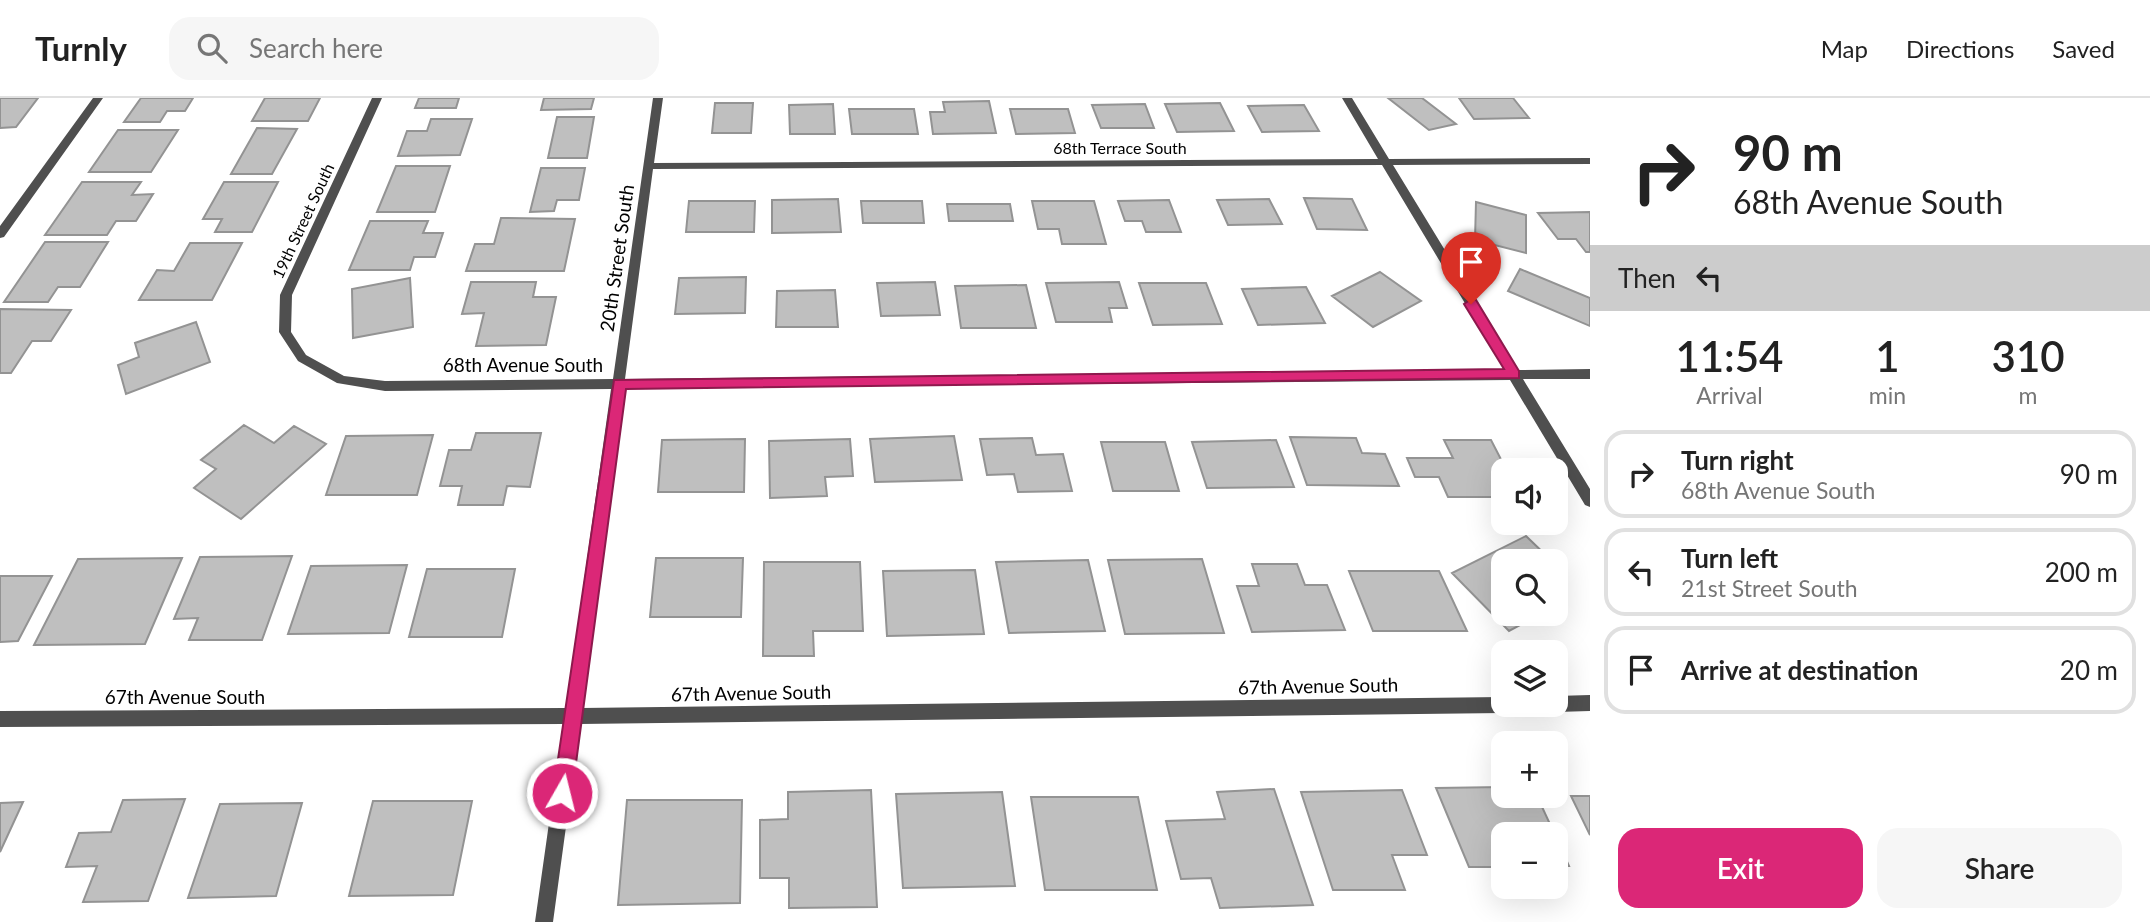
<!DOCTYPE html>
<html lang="en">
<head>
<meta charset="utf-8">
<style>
  :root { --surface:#fff; --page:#f6f6f6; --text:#222; --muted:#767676; --line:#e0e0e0; --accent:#db2777 }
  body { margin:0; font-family:Lato,sans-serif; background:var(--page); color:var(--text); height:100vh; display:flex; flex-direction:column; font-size:26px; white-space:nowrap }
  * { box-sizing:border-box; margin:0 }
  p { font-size:23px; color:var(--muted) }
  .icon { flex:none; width:38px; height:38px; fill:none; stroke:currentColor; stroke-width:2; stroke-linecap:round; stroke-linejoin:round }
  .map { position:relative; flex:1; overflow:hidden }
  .sheet { display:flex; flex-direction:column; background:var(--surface); width:560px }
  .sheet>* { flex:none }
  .top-card { background:#fff; color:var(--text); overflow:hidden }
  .fabs { position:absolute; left:1491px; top:360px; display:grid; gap:14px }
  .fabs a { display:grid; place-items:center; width:77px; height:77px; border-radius:14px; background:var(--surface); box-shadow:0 7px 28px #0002; font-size:35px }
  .pin { position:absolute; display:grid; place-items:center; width:60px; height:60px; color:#fff; margin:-72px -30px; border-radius:50% 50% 50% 0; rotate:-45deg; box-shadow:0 0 7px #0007 }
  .pin .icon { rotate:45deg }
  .me { position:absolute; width:77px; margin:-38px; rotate:8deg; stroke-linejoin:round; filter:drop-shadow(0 0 5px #0008) }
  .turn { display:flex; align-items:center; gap:24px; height:147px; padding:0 28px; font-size:32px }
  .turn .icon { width:91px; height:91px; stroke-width:2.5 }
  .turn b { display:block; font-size:49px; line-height:60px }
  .then { display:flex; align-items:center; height:66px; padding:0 28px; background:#0003; gap:14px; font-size:26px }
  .eta { display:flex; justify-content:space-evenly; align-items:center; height:119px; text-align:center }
  .eta b { font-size:42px; font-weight:600; line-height:49px }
  .cta { display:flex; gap:14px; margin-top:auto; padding:14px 28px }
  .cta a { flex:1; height:80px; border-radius:21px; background:var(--accent); color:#fff; font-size:28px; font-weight:600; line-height:80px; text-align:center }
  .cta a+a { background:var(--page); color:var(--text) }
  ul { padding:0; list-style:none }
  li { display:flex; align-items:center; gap:21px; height:88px; margin:0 14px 10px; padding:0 14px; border:4px solid var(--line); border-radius:21px }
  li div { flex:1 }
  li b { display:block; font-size:26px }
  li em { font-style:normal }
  header { display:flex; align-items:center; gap:42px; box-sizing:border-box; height:98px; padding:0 35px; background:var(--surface); border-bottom:2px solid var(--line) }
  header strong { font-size:33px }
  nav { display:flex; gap:38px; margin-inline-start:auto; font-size:24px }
  .search { width:490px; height:63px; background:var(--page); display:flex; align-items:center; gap:18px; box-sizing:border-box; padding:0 24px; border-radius:21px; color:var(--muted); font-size:26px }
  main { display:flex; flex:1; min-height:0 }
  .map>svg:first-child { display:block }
  .building { fill:#bfbfbf; stroke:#939393; stroke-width:2 }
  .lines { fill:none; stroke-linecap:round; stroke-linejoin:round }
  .street { fill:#4f4f4f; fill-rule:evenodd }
  .route { fill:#db2777; stroke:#8e194d; stroke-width:2 }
  .labels { text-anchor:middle; stroke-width:5; stroke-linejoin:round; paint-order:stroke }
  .far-street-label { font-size:16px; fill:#000; stroke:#fff }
  .street-label { font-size:19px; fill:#000; stroke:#fff }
</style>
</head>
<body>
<header>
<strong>Turnly</strong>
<div class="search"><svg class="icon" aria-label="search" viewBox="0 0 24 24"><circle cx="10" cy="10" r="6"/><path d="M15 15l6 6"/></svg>Search here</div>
<nav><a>Map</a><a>Directions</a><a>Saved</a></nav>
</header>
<main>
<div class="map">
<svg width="1590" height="824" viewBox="0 0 1590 824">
  <rect width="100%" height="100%" fill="#fff"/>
  <path class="building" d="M0,0h38l-22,29 -16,1z
    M141,0h52l-8,13h-18l-7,11h-36z
    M265,0h55l-12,23h-56z
    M419,0h40l-3,10h-41z
    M544,0h50l-3,11 -50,1z
    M1388,0h34l34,26 -27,6z
    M1459,0h54l16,20 -55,1z
    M989,3l7,32 -63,1 -3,-22h15l-2,-10z
    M715,5h38l-2,30h-39z
    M1220,5l14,28 -57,1 -12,-28z
    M833,6l2,30h-45l-1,-29z
    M1145,6l9,24h-53l-9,-23z
    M1304,7l15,26 -57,1 -14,-26z
    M849,11h65l4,25h-66z
    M1010,11h58l7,24 -59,1z
    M557,19h37l-7,41h-39z
    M431,21h41l-12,36 -62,1 9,-25h20z
    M257,30l40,1 -25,45h-41z
    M118,32h60l-27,42h-62z
    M396,68h54l-15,46h-58z
    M541,70h44l-6,32h-22l-3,11 -24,1z
    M82,84h59l-9,13 21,-1 -17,27h-20l-9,14h-62z
    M224,84h54l-26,50h-37l7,-13h-19z
    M1304,100l48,1 15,31 -50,-1z
    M838,101l3,33 -69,1v-33z
    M1269,101l13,25 -54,1 -11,-25z
    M1169,102l12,32h-35l-4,-11h-17l-7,-20z
    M689,103h66l-1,31h-68z
    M861,103h61l2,22h-61z
    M1032,103h62l12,43h-44l-3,-15h-21z
    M1476,104l50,13v38l-51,-13z
    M947,106h63l3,17h-64z
    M1590,114v40h-4l-10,-13h-18l-20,-26z
    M501,120l74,1 -11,52h-98l9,-27h19z
    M370,123h58l-5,12h20l-8,24h-21l-4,13h-61z
    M45,144h63l-28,45h-22l-10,15h-44z
    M190,145h52l-30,57h-73l18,-30 17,1z
    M1520,171l70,29v28l-82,-35z
    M1380,174l41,29 -48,26 -41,-31z
    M746,179l-1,36 -70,1 4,-36z
    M410,180l3,49 -60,11 -1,-49z
    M471,184h65l-3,15h23l-10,48 -70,1 8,-33 -22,1z
    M935,184l5,33 -59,1 -4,-33z
    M1119,184l8,26h-18l3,14h-56l-10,-39z
    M1139,185h67l16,41 -69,1z
    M1026,187l10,43h-75l-6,-42z
    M1306,189l19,36 -67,2 -16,-36z
    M835,192l3,37h-62l1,-36z
    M0,211l71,1 -20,31h-19l-21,32h-11z
    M196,224l14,40 -84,32 -8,-29 21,-8 -4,-14z
    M244,327l30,18 20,-17 32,18 -85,75 -47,-31 22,-19 -15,-9z
    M476,335h65l-11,54 -23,-1 -4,19h-45l4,-19h-22l9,-36h22z
    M433,337l-16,60h-91l20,-59z
    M954,338l8,44 -87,2 -5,-43z
    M1290,339l66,1 6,15 23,1 14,32 -92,-1z
    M1032,340l4,17 27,-1 9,37 -54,1 -4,-18 -27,1 -7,-36z
    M745,341l-1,53h-86l4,-52z
    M850,341l3,37 -28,1 2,19 -57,2 -1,-57z
    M1276,342l18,47 -87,1 -15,-46z
    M1444,342h47l16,31h-4v26h-55l-9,-20h-24l-8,-19h46z
    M1101,344h64l14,49h-66z
    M1526,438l27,26h-50v52h38l-32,17 -57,-58z
    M292,458l-30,84h-73l9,-22 -24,1 26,-62z
    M182,460l-37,86 -111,1 44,-86z
    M656,460h87l-2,59h-91z
    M1202,461l22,74 -99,1 -17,-74z
    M1088,462l17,71 -96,2 -13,-71z
    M764,464h96l3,69h-50l1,25h-51z
    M1252,466h45l8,21h22l18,45 -93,2 -15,-46h22z
    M407,467l-18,68 -101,1 23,-68z
    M427,471h88l-13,68h-93z
    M975,472l9,64 -97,2 -4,-65z
    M1349,473h90l28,60h-94z
    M0,478h52l-34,65 -18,1z
    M1503,689v9h34l18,39h-52v32h-34l-33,-79z
    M1274,691l39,116 -93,3 -9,-30 -30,1 -15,-58 59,-2 -8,-27z
    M871,692l6,117 -88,1v-30h-29v-58l28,-1v-27z
    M1402,692l25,65h-35l13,35h-72l-32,-98z
    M1002,694l13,94 -112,2 -7,-94z
    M1571,698h19v39z
    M1031,699h107l19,93h-112z
    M185,701l-37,102 -65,1 14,-36 -31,1 13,-34 32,-1 12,-32z
    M627,702h115l-2,103 -122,2z
    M373,703h99l-19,94 -104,1z
    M23,704l-23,50v-49z
    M302,705l-26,93 -88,2 32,-94z
    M1556,739l13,29h-13z"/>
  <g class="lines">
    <path class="street" d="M93,0h10l-99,139 -4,1v-12z
      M372,0h10l-90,197 -1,37 15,23 38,21 41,5 228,-2 40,-281h10l-9,65 724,-4 -36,-61h10l37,61 201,-1v6l-197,1 125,205 72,-1v10h-67l67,110v18l-5,-2 -75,-125 -886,8 -42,320 921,-11v8h8l-2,5 -6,3 -923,11 -27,198h-18l28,-198 -563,3v-16l566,-3 45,-319 -226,2 -48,-8 -39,-22 -19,-29 1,-37zM1382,67l123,205 -880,9 28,-210z
      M1590,597v16l-34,1 -6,-3 -1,-4h7v-9z"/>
  </g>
  <path class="route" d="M1471,201l5,1 43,71v7l-893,11 -54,404 -3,7 -7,3 -7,-3 -2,-7 61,-413 890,-11 -40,-65z"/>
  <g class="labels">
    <g class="far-street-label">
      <text x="1120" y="56">68th Terrace South</text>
      <text transform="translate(303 123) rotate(-65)" y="6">19th Street South</text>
    </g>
    <g class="street-label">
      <text transform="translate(617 160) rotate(-82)" y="7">20th Street South</text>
      <text x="523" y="274">68th Avenue South</text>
      <text transform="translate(1318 588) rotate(-1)" y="7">67th Avenue South</text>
      <text transform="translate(751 595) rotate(-1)" y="7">67th Avenue South</text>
      <text x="185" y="606">67th Avenue South</text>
    </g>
  </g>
</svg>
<div class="fabs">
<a><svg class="icon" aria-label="sound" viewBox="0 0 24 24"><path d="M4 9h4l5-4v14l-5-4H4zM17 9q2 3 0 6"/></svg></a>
<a><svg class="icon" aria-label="search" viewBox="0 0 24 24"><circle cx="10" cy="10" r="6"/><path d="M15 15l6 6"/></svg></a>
<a><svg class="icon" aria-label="layers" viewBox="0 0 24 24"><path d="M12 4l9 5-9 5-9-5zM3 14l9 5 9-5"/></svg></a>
<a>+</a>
<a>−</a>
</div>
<div class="pin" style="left:1471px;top:206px;background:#d93025"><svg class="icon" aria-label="arrive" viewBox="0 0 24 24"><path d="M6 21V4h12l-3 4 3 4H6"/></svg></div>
<svg class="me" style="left:562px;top:695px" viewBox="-20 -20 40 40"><circle r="17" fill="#db2777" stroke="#fff" stroke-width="3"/><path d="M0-11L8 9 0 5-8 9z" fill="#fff"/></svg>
</div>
<section class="sheet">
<div class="top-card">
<div class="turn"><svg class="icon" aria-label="right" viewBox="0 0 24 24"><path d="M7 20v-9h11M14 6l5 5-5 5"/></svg><div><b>90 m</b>68th Avenue South</div></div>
<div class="then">Then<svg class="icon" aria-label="left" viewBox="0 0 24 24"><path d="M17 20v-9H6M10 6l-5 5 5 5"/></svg></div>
</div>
<div class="eta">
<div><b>11:54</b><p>Arrival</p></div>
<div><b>1</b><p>min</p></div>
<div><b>310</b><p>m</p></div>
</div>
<ul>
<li><svg class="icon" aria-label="right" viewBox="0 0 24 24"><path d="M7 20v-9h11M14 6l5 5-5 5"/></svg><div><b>Turn right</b><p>68th Avenue South</p></div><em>90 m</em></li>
<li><svg class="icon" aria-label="left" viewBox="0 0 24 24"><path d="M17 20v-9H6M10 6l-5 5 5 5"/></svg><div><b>Turn left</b><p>21st Street South</p></div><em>200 m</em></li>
<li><svg class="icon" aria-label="arrive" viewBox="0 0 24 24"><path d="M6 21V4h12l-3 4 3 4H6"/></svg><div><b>Arrive at destination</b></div><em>20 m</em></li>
</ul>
<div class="cta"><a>Exit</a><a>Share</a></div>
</section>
</main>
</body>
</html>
